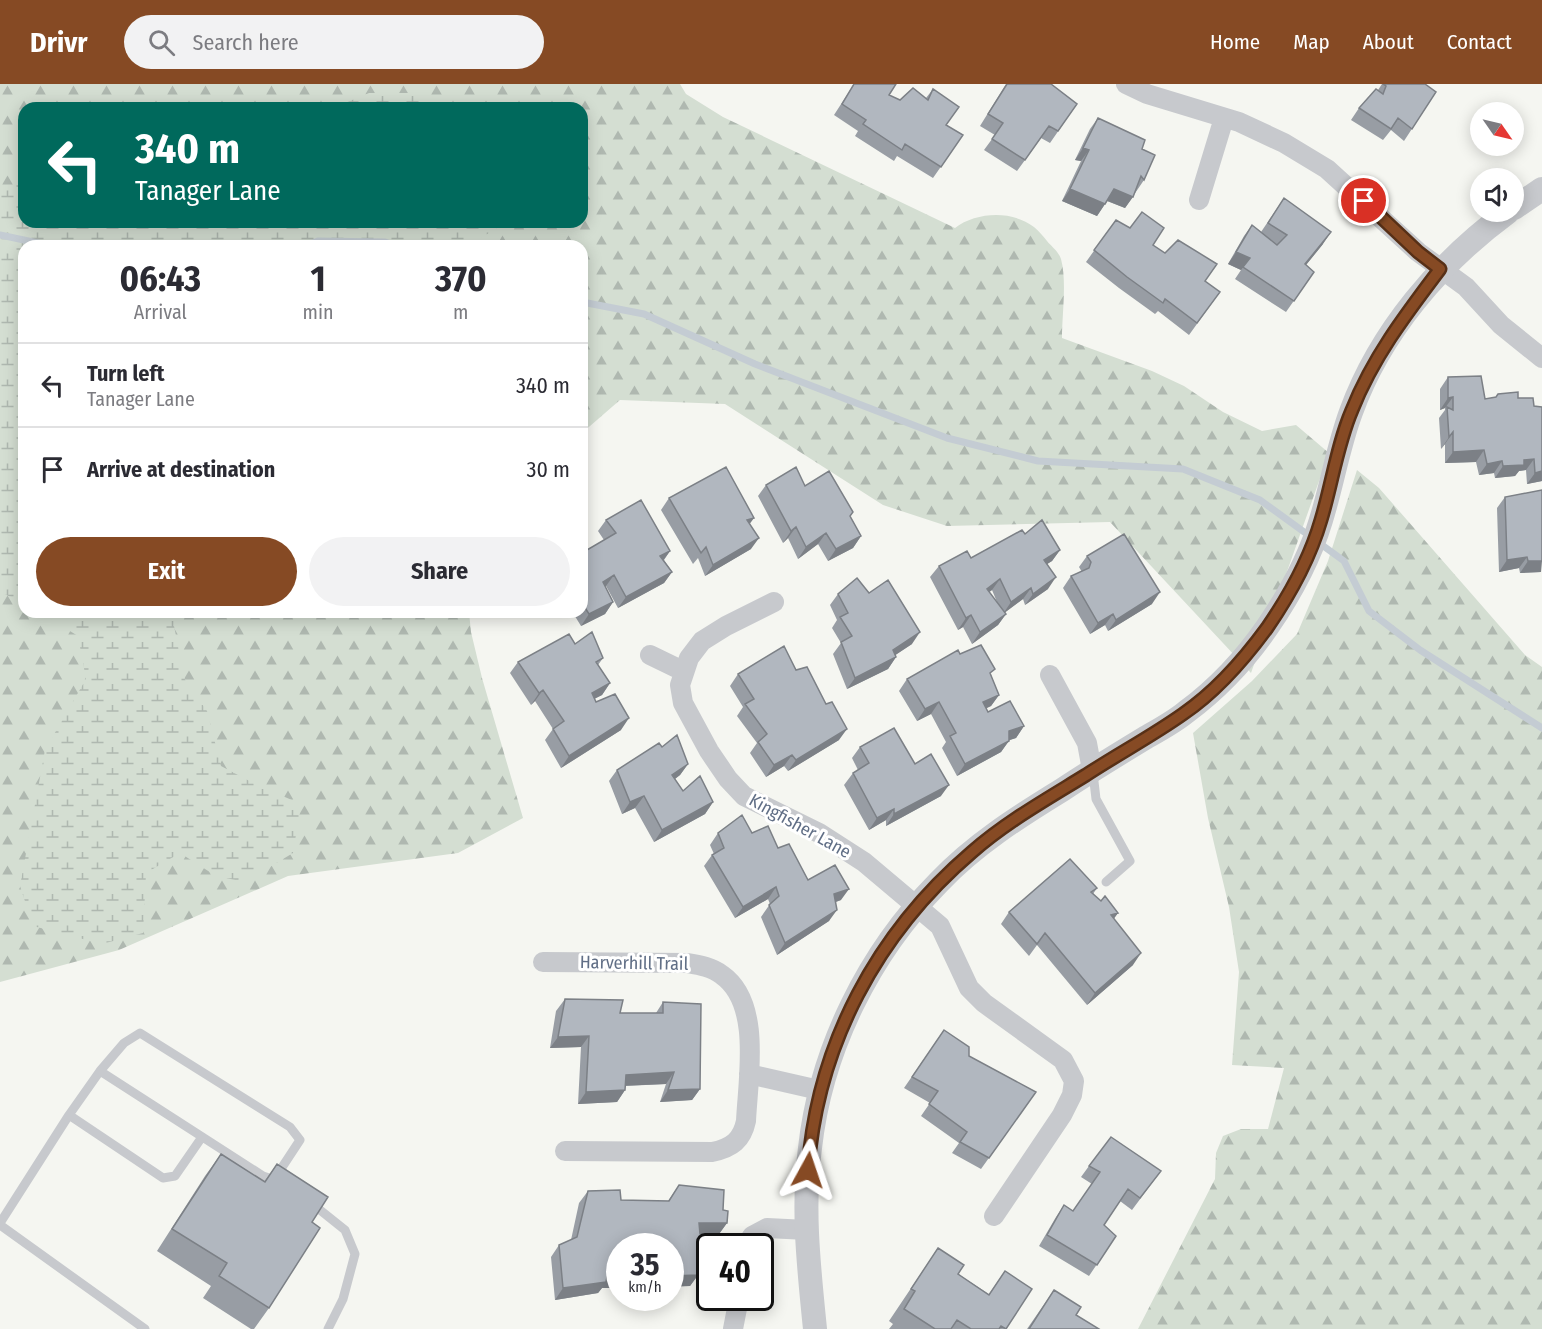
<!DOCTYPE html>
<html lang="en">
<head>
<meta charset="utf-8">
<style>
  :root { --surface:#fff; --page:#f2f2f3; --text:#2b2b33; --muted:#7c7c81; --line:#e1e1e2; --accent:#864a24 }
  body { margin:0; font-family:"Fira Sans Condensed",sans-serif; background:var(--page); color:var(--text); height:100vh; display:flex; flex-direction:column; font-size:22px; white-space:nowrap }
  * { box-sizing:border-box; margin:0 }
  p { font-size:20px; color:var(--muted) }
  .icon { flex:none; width:33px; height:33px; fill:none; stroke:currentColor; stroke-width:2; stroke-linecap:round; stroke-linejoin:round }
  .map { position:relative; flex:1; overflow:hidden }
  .details { position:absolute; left:18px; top:156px; width:570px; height:378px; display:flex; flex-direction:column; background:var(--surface); border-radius:18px; box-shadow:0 3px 15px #0003 }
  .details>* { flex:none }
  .hud { position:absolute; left:18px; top:18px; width:570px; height:126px; border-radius:18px; box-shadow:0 3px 15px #0003; background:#00695c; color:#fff; overflow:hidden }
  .needle { width:39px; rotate:124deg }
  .tools { position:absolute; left:1470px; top:18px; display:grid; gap:12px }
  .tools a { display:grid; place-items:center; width:54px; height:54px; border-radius:50%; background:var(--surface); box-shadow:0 3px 15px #0003; font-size:30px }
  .speed { position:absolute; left:606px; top:1149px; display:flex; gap:12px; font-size:30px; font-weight:700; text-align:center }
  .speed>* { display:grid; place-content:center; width:78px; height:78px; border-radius:50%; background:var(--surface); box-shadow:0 3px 15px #0003; line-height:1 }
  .speed small { font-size:15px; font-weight:400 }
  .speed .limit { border:3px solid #111; border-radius:9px; background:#fff; color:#111 }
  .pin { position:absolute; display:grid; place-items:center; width:51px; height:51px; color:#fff; margin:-26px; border:3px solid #fff; border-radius:50%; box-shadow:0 2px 6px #0007 }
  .me { position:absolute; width:66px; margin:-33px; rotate:5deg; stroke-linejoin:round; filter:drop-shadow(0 0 4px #0008) }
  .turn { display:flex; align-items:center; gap:21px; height:126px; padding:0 18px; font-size:27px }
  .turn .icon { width:78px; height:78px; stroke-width:2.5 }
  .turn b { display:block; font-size:42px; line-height:51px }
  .eta { display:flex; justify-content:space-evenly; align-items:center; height:102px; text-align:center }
  .eta b { font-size:36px; font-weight:700; line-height:42px }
  .button { display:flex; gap:12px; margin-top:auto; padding:12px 18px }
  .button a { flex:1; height:69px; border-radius:36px; background:var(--accent); color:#fff; font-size:24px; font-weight:700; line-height:69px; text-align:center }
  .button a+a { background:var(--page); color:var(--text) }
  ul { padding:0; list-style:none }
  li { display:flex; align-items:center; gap:18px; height:84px; padding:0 18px; border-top:2px solid var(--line) }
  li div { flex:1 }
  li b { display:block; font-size:22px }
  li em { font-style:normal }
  header { display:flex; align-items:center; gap:36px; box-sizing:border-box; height:84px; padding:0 30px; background:var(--accent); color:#fff }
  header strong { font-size:28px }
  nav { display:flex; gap:33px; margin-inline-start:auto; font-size:21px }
  .search { width:420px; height:54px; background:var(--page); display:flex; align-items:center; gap:15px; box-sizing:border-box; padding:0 21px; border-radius:33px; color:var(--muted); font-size:22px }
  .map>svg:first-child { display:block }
  .forest { fill:url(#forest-firs); fill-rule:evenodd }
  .wetland { fill:url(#wetland-marsh) }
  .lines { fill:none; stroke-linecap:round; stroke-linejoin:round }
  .stream { stroke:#c4ccd3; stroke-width:7 }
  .service { stroke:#c7c9cd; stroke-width:9 }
  .minor { stroke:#c7c9cd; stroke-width:20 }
  .tertiary { stroke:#c7c9cd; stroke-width:24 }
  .wall { fill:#989da4; fill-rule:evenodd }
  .shaded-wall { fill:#7c8086 }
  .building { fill:#b1b7bf; stroke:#7c8086; stroke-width:1.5 }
  .route-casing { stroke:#573017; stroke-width:15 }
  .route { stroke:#864a24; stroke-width:10 }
  .labels { text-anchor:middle; stroke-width:6; stroke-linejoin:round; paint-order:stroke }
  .street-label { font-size:18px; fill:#616f86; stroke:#fff }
</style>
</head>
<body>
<header>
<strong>Drivr</strong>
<div class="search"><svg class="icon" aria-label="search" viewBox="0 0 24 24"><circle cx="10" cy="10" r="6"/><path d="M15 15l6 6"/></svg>Search here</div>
<nav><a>Home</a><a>Map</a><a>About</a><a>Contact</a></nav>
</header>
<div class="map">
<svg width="1542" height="1245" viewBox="0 0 1542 1245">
  <defs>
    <pattern id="forest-firs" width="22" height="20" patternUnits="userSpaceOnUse" patternTransform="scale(1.5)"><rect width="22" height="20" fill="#d4ded2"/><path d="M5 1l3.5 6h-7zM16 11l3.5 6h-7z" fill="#afb8b0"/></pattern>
    <pattern id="wetland-marsh" width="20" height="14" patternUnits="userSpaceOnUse" patternTransform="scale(1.5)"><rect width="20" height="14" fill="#d4ded2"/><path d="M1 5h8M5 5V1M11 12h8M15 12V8" fill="none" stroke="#afb8b0"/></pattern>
  </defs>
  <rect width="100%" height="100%" fill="#f5f6f1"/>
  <path class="forest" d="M0,0h680l6,10 37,23 232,111c21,-16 57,-18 79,-1 5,4 9,9 13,14 4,5 12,11 14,18 6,22 1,56 1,79l90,33 32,15 39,26 39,19 34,-6 33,28 -78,220 -141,-151 -163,4 -64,-21 -158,-101 -105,-4 -38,33v-187h-558v366h445l2,20 11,46 41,140 -65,35 -170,23 -169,74 -119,32zM24,24h558v114h-558z
    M1357,386l22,18 146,167 17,12v662h-404l77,-150 1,-26 7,-17 18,-7h27l16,-61 -52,-3 7,-93 -10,-65 -21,-89 -15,-85 59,-52 45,-47 31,-73z"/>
  <path class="wetland" d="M369,9h52l25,15h-113z
    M24,100v38h476l-4,7 -30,17h-442v357l-24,-11v-406z
    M39,528h137l-2,14 11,54 22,31 14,55 34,18 46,20 -8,49 -48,29 -29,-6 -36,-23 -34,20 -3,60 -41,11 -69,-18 -13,-40 25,-136 41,-71 -8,-43z"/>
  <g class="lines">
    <path class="stream" d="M0,151l52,11
      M306,162l12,-5 67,1 11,4
      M582,218l62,12 111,50 192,74 91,23 145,8 77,31 84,61 25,50 51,39 122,78"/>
    <path class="service" d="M1093,689l3,26 34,62 -24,21
      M69,1031l94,63 12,-2 27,-39
      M275,1094l25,-38 -10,-13 -150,-94 -16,10 -24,28 163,105 15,5
      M310,1118l35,28 10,24 -12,45 -15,30
      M0,1139l69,-108 31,-44
      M0,1141l145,104"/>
    <path class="minor" d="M1126,0l21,10 92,28 45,21 43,26 91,83 48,35 35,38 41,33
      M1199,116l25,-82
      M774,518l-48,24 -24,15 -13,17 -9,27 3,18 26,48 19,28 16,17 75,37 45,29 76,64 29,62 15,15 79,57 11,21 -2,14 -10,20 -68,101
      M650,571l33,16
      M1050,591l37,68 5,27
      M543,878l144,1c12,2 25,4 35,12 40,28 26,103 24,146 -4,19 -14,27 -34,31l-147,-1
      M749,990l70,16
      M748,1162l4,-10 15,-8 40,2
      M733,1245l6,-31"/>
    <path class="tertiary" d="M1514,124l28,-19
      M815,1245c-6,-60 -13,-121 -5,-181 11,-99 59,-195 129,-266 35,-37 79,-65 123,-92 27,-18 55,-35 83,-52 14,-8 29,-16 41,-26 31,-23 60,-54 82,-86 22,-32 42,-69 53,-106 11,-35 17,-73 30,-108 29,-80 89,-150 157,-200"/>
  </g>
  <path class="wall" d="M854,0h42l-7,11 11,5 26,-2 7,-9 13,36 17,10 -30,43 -36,-22 -3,5 -39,-25 3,-5 -24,-16z
    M1006,0h45l26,20 -27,39 -9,-5 -24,33 -33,-21 11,-15 -15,-9z
    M1382,0h43l11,8 -32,49 -13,-11 -8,10 -32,-20 8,-12 19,-18z
    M1098,34l44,31 2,31 -19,28 -18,-7 -10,15 -35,-15 19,-40 -6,-1 15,-31z
    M1284,114l39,46 -17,21 8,7 -28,40 -51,-33 6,-9 -13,-6 16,-28 8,-11 9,7z
    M1116,136l89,61 15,11 -31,43 -31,-24 -3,3 -36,-26 -33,-26z
    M1448,293l37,22 33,-1 16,8 8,1v74l-15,3 -1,-14 -7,1 -4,5 -20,2 -1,-5 -15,2 -3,-13 -31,1v-19l-4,5 -2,-31 6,-8v-2l-5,2v-21z
    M766,401l39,1 48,26 -3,4 11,20 -8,12 -25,13 -10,-17 -20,15 -10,-21 -5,5 -25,-47z
    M1505,413l36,75 -21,1 -1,-5 -20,4 -2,-64z
    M669,414l80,26 2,25 -46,27 -7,-18 -5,6 -32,-54z
    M606,436l64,31 -6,9 8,12 -8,11 -46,25 -12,-22 -1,1 8,15 -8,12 -24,12 -8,-13 -5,5 -4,-6h18v-68l5,6 17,-10 -6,-9z
    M1025,450l35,16 -8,11 -5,3 1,25 -23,16 -2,-6 -18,13 1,2 -8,11 -26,19 -9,-17 -5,3 -28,-53 9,-11 32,-8zM992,506l5,12 -8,-10z
    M1087,472l65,48 -44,27 -3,-6 -15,9 -27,-46 8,-12 11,-4 -3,-5z
    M869,509l43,51 -17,11 1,2 -8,12 -41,20 -14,-35 8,-11 -9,-15 5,-8 -7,-15 8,-11z
    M575,560l28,14 -5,7 12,18 -8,12 -8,4 2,3 25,28 -60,38 -16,-28 8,-11 -18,-28 -4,4 -21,-32 8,-11z
    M960,570l31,21 8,20 -8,11 -5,2 2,4 36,14 -8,12 -7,2 -8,12 -44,24 -15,-28 4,-6 -15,-28 -14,7 -18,-30 8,-12z
    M796,586l43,70 -51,31 -4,-5 -18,11 -16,-24 7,-10 -20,-27 6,-9 -13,-21 8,-12z
    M662,663l26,17 -8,11 -5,4 8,12 30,11 -8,12 -51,28 -19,-34 -13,6 -13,-33 8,-11z
    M860,663l55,17 26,32 -55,30v-6l-17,10 -25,-45 9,-12 5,-3 -6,-12z
    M718,749h34l26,15 30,32 33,20 -5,2 -7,19 -52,34 -16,-38 9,-13 -2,-5 -33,19 -31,-52 8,-11 2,-1 -4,-9z
    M1097,804l-4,6 8,7 17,12 -4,5 19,47 -46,40 -50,-60 -8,11 -28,-32 8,-12z
    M565,915l55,14h36l7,-11 37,87 -8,11 -32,2 6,-18 -41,2v4l-8,12 -39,2 3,-57 -31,1 6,-37z
    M944,946l25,26 67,36 -55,77 -29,-16 7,-10 -38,-27 9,-13 -26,-15z
    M221,1070l43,28 13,-18 35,58 -43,86 -15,21h-3l-48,-31 8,-12 -54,-35 48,-75z
    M1089,1082l72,5 -29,39 -12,-9 -16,24 12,11 -27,40 -50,-30 17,-29 8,-12 9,6 19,-27 -11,-7z
    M679,1101l44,25 4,13 -8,11 -17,1 2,20 -5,8 -1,12 -8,11 -20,-40h-50l-8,42h-10l-4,5 -43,7 -4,-43 8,-12 12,-5 8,-37 9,-12 33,9 47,1z
    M938,1164l20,26 31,20 16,-23 1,58h-117l4,-5 -4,-3z
    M1054,1206l22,25 23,14h-72z"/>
  <path class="shaded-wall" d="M1083,64l6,2 -8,11 -6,-1z
    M1070,105l35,15 -8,12 -35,-15z
    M1114,105l19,8 -8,11 -20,-8z
    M1331,148l-8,12 -26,32 8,-12z
    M1236,168l14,6 -9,12 -13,-6z
    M1453,313l-8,11 -5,2 8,-12z
    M1453,348l-8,12 -4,5 8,-12z
    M1484,366l-8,12 -31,1 8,-11z
    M1534,375l-8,11 -7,1 -4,5 -20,2 8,-12 21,-6z
    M1502,377l-8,12 -15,2 8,-11z
    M1542,387v10l-15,3 8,-11z
    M754,434l-8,11 1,-9z
    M796,443l-8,11 -5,5 8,-12z
    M826,449l-8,11 -20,15 8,-12z
    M861,452l-8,12 -25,13 8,-12z
    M759,454l-8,11 -46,27 8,-11z
    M1060,466l-8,11 -16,10 8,-11z
    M670,467l-8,11 -2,-6z
    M1527,473l-8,11 -20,4 8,-12z
    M1528,477h14l-1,11 -21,1z
    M672,488l-8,11 -46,25 8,-11z
    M614,491l-8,11 -11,8 8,-12z
    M1056,493l-8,12 -23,16 8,-11z
    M1000,495l-8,11 -13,10 8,-11z
    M1031,504l-8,11 -20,15 8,-12z
    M1160,508l-8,12 -44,27 8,-11z
    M613,518l-8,12 -24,12 8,-12z
    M1006,530l-8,11 -26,19 8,-12z
    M1113,530l-8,11 -15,9 8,-11z
    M971,531l-8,12 -5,3 8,-12z
    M920,548l-8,12 -27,18 8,-12z
    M896,573l-8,12 -41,20 8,-11z
    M610,599l-8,12 -18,9 8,-11z
    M543,606l-8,11 -4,4 8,-12z
    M999,611l-8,11 -16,8 8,-12z
    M939,618l-8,12 -14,7 8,-12z
    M629,634l-8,12 -60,38 8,-12z
    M1024,642l-8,12 -15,5 8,-12z
    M847,645l-8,11 -51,31 8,-11z
    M1009,657l-8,11 -44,24 8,-12z
    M792,671l-8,11 -18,11 8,-12z
    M688,680l-8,11 -16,12 8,-12z
    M949,701l-8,11 -55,30 8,-12z
    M644,712l-9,12 -13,6 8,-12z
    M713,718l-8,12 -51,28 8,-12z
    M894,725l-8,11 -17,10 8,-12z
    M776,803l-8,12 -33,19 8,-11z
    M849,805l-8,11 -15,5 8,-11z
    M837,826l-8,11 -52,34 8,-12z
    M1118,829l-8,11 1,-9z
    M1141,869l-8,12 -46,40 8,-12z
    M589,952l-8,11 -31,1 8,-11z
    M674,988l-8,12 -48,2 8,-11z
    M700,1005l-8,11 -32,2 8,-12z
    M625,1006l-8,12 -39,2 8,-12z
    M699,1139h28l-8,11 -28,1z
    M704,1171l-8,11 3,-10z
    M698,1191l-8,11 -20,1v-11z
    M620,1192l-8,12h-10l-4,5 -43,7 8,-12 44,-11z"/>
  <path class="building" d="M854,0h42l-7,11 11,5 13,-12 15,12 5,-11 26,18 -13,18 17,10 -22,32 -36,-23 -3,6 -39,-26 3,-4 -24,-16z
    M1007,0h44l26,20 -19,27 -9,-5 -24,34 -33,-21 11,-16 -15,-9z
    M1383,0h42l11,8 -24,37 -14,-11 -7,11 -32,-21 17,-19 7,5 3,-8z
    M1098,34l47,22 -3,9 13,6 -11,25 -3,-4 -8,21 -19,-8 -9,15 -35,-15 19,-39 -6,-2z
    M1284,114l47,34 -26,32 9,8 -20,29 -51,-34 7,-9 -14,-6 16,-27 25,20 10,-10 -19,-12z
    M1142,128l22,16 -11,17 12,8 13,-13 39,24 -12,17 15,11 -23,31 -32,-24 -2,4 -36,-26 -33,-27 22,-30 14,8z
    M1481,292l4,23 11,-2 2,-3 20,-2v6h15l1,8 8,1v64l-7,2 -1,-14 -10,1v5l-21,1 -1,-5 -15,3 -3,-14 -31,2v-20l-4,5 -2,-30 6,3v-13l-5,1v-21z
    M726,383l28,51 -7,2 12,18 -46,27 -7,-18 -5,6 -32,-55z
    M796,383l9,19 24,-15 24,41 -3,4 11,20 -25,13 -10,-16 -20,14 -10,-20 -5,4 -25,-46z
    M1542,406v71h-14l-1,-4 -20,3 -2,-63z
    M641,416l29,51 -10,5 12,16 -46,25 -12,-22 -11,7 10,20 -24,12 -7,-11v-59l5,6 29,-17 -10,-13z
    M1042,436l18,30 -16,10 12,17 -23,17 -2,-6 -20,14 -11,-23 -13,10 19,25 -26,18 -9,-17 -5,3 -27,-52 28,-15 4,7 51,-28 3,4z
    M1124,450l36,58 -44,28 -3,-6 -15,9 -27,-47 18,-8 2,-6 -4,-6z
    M857,494l12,15 19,-13 32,52 -27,18 3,7 -41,21 -14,-36 11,-6 -12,-19 8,-4 -10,-19z
    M592,548l11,26 -7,4 14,21 -18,10 4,9 19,-8 14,24 -60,38 -16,-27 11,-8 -21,-31 -4,3 -21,-31 51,-28 6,10z
    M981,561l14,24 -5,4 9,22 -16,7 5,10 22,-11 14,25 -15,5v10l-44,23 -15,-28 6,-3 -17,-31 -14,7 -18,-30 51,-29 2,4z
    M784,562l12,24 11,-3 19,37 6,-2 15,27 -51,31 -4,-5 -18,10 -16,-23 9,-8 -22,-30 9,-5 -16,-25z
    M894,644l21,36 16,-10 18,31 -55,29v-5l-17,9 -24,-45 16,-10 -9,-16z
    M677,651l11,29 -16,11 11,16 17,-15 13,26 -51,28 -18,-34 -14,6 -13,-32 42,-27 3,4z
    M742,731l10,18 16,-7 10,22 11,-4 19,36 27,-15 14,24 -15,5 3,16 -52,33 -16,-38 10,-9 -3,-9 -33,20 -31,-52 12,-7 -6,-15z
    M1070,775l27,29 -6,4 10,9 4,-5 13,17 -7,2 30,38 -46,40 -50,-60 -8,11 -28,-32z
    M565,915l58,1 -3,13h43v-11l38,2 -1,85 -32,1 6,-18 -48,3 -1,15 -39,2 3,-56 -31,1z
    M944,946l25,17v9l67,36 -47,66 -29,-16 7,-10 -38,-28 9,-13 -26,-14z
    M1111,1053l50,34 -21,27 -12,-9 -24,36 12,11 -19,29 -50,-30 17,-30 9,6 27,-39 -11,-6z
    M221,1070l44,28 12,-18 51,33 -16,25 8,6 -51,80 -50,-32 8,-13 -55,-34z
    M679,1101l45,5 -1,20 5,1 -1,12h-28l1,11 4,1v20l-5,1 -1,19 -28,1v-30h-50v30l-13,1 -1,5 -43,6 -4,-43 18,-8 11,-46 32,-1 1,10 48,1z
    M938,1164l26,17 -6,9 31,21 16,-24 27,18 -26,40 -5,-3 -2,3h-28l-14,-9 -6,9h-16l-31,-20 11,-18 -4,-2z
    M1054,1206l27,17 -5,8 23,14h-70z"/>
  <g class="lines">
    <defs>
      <path id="route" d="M808,1086c9,-125 69,-237 164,-318 34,-30 75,-53 114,-77 32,-21 66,-39 97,-61 31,-21 62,-56 84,-86 22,-32 43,-70 54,-108 11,-36 16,-75 31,-110 21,-53 54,-96 88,-141l-22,-17 -54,-51"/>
    </defs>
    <use href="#route" class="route-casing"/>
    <use href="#route" class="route"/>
  </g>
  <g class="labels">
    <g class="street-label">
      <text transform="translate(800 742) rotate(29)" y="6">Kingfisher Lane</text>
      <text transform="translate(634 879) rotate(1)" y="6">Harverhill Trail</text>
    </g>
  </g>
</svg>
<div class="tools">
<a><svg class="needle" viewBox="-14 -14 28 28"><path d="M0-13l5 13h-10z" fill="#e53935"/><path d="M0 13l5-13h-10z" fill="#7c7c81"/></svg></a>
<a><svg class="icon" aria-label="sound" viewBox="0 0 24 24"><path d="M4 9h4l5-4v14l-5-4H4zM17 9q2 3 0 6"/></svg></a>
</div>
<div class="speed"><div>35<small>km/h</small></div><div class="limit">40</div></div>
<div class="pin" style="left:1364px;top:117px;background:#d93025"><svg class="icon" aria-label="arrive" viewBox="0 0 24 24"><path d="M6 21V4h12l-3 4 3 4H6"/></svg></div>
<svg class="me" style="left:808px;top:1086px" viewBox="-20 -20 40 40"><path d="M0-17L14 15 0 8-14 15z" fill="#864a24" stroke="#fff" stroke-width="4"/></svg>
<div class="hud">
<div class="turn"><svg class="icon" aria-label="left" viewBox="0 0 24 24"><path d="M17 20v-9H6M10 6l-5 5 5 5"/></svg><div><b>340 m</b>Tanager Lane</div></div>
</div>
<section class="details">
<div class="eta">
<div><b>06:43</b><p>Arrival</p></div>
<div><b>1</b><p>min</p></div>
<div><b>370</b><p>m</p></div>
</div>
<ul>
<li><svg class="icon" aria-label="left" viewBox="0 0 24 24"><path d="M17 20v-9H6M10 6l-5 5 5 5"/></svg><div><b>Turn left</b><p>Tanager Lane</p></div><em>340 m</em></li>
<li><svg class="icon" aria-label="arrive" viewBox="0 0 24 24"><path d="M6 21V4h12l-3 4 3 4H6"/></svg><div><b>Arrive at destination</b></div><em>30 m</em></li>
</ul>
<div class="button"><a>Exit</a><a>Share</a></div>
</section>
</div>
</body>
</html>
